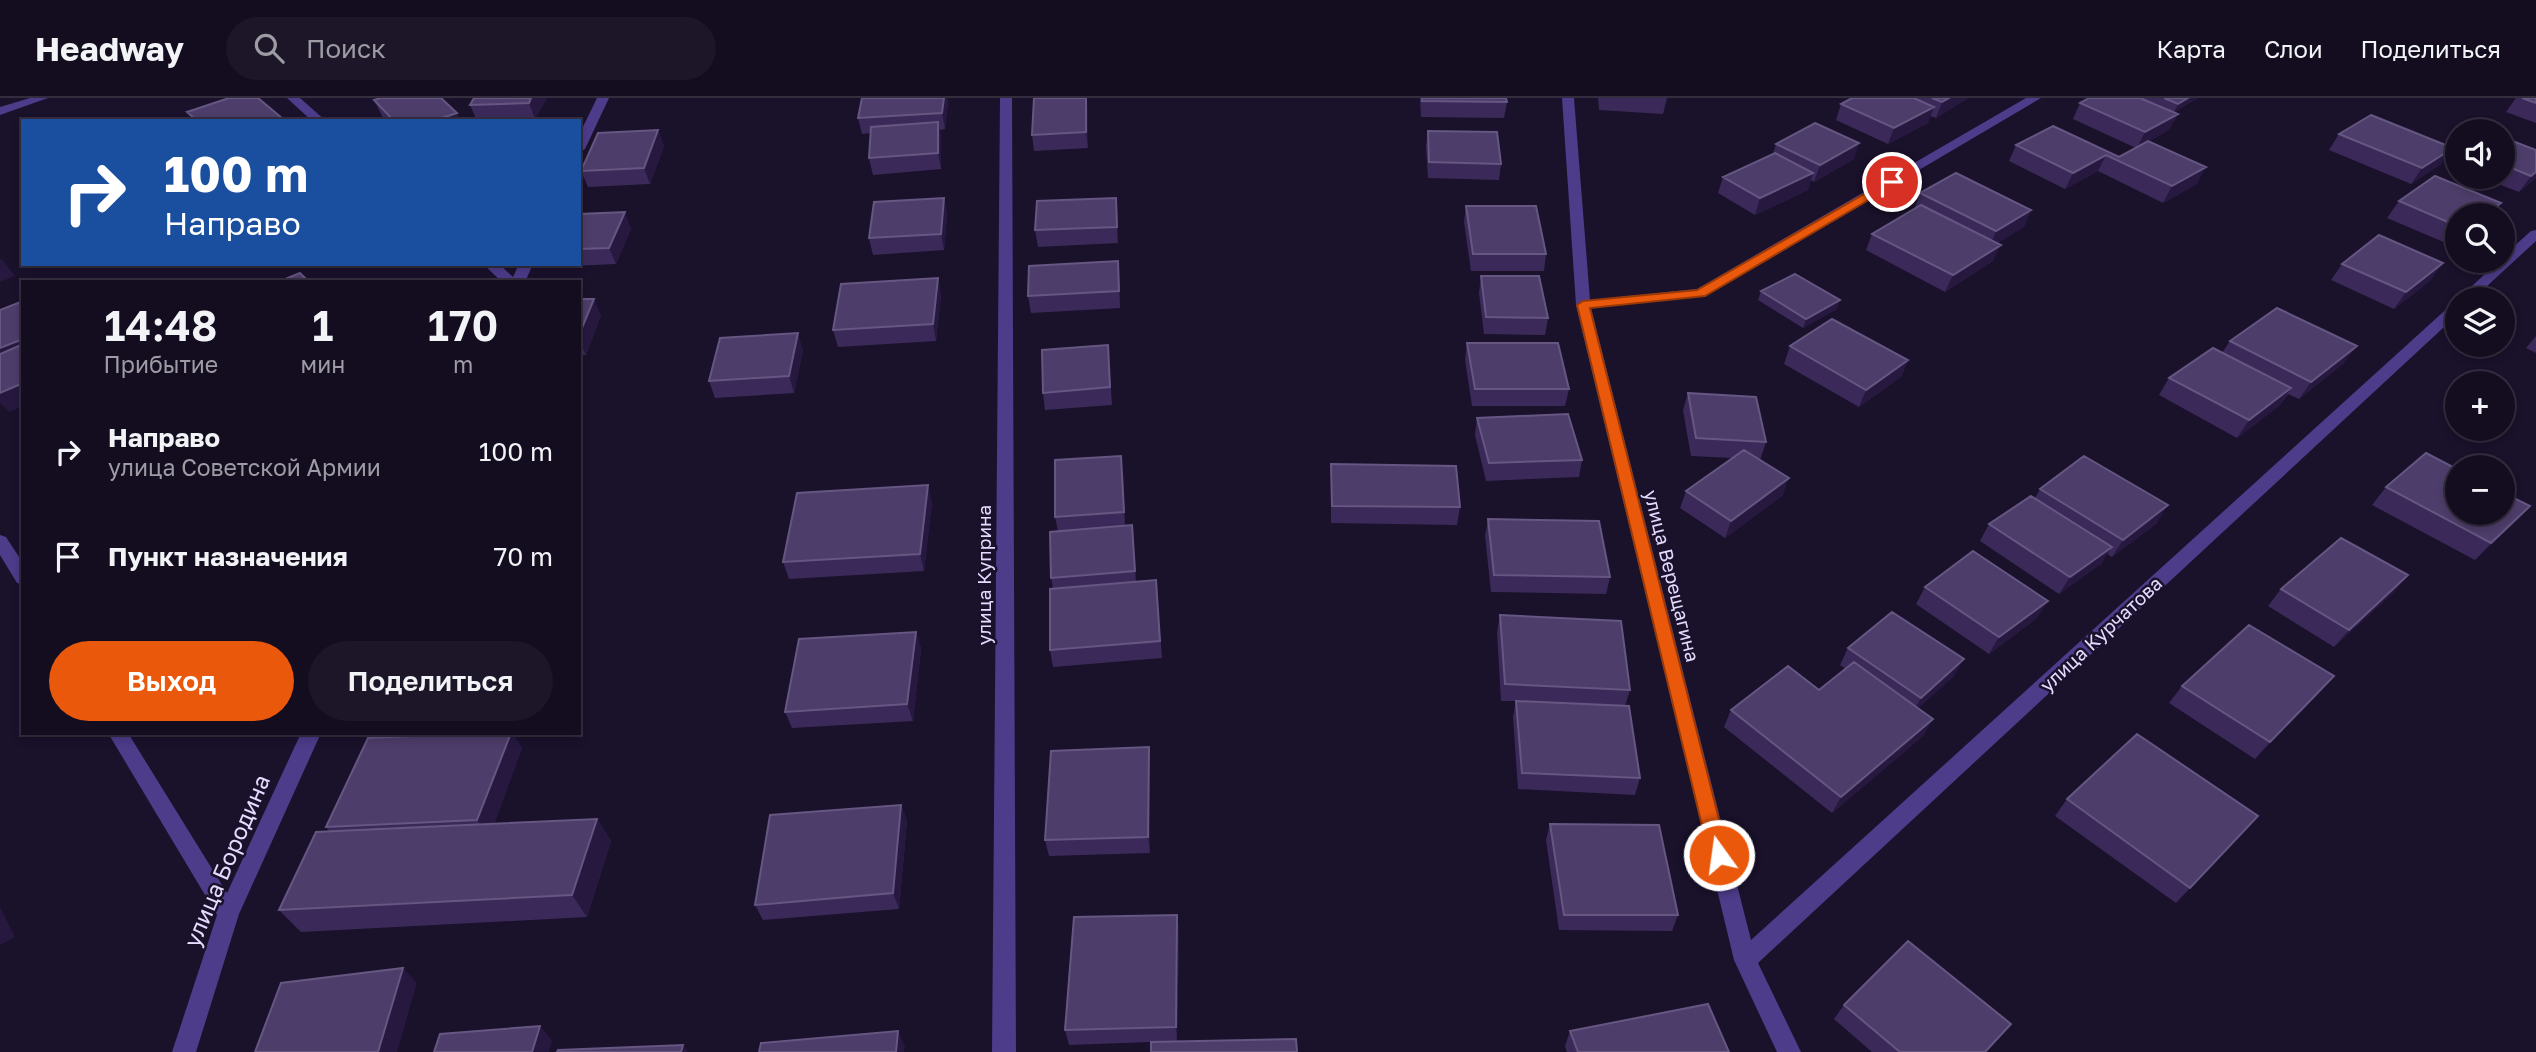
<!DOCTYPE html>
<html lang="ru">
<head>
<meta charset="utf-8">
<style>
  :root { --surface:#140d20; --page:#1d1629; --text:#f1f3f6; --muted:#9d9ca5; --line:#332d3e; --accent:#ea580c }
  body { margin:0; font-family:"Golos Text",sans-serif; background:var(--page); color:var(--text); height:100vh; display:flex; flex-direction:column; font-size:26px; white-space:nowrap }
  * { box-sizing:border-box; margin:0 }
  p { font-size:23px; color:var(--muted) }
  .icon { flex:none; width:38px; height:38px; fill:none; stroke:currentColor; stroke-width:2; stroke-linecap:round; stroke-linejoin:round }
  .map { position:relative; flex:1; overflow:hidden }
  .panel { position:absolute; left:21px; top:182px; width:560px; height:455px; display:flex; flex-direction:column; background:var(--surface); border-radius:0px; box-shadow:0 4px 10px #0003,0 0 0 2px var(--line) }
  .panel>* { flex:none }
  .top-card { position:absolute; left:21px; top:21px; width:560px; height:147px; border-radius:0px; box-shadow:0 4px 10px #0003,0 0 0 2px var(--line); background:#1a4fa0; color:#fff; overflow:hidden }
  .tools { position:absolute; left:2445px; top:21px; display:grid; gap:14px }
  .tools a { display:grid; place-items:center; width:70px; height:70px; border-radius:50%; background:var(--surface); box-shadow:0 4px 10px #0003,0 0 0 2px var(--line); font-size:35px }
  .pin { position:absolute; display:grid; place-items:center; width:60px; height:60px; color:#fff; margin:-30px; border:4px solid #fff; border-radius:50%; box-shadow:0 2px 7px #0007 }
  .me { position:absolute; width:77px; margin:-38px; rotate:346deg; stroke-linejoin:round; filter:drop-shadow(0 0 5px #0008) }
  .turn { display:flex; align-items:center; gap:24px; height:147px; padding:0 28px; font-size:32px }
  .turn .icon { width:91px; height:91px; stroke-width:2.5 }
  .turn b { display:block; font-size:49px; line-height:60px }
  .eta { display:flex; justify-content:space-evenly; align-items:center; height:119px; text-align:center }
  .eta b { font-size:42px; font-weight:600; line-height:49px }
  .primary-button { display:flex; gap:14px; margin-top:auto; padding:14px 28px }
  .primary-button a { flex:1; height:80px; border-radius:42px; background:var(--accent); color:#fff; font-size:28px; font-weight:600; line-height:80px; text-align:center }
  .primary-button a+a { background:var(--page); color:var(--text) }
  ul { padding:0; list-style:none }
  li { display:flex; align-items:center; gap:21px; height:105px; padding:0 28px }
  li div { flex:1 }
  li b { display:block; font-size:26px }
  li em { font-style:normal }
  header { display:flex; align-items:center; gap:42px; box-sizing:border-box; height:98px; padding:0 35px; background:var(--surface); border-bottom:2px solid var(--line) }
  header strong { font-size:33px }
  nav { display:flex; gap:38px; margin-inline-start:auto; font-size:24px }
  .search { width:490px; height:63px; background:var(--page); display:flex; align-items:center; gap:18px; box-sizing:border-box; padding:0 24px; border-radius:38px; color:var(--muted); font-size:26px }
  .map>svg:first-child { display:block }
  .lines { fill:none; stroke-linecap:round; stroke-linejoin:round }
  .minor { fill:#4c3c8a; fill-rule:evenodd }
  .wall { fill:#3b2a59 }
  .shaded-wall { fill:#26183f }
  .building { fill:#4d3d6a; stroke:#655682; stroke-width:2 }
  .route { fill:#ea580c; stroke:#983908; stroke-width:2 }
  .labels { text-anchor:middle; stroke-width:5; stroke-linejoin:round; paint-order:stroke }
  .street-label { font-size:19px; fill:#e5dbff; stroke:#1a112b }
  .near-street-label { font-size:23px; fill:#e5dbff; stroke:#1a112b }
</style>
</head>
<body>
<header>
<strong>Headway</strong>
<div class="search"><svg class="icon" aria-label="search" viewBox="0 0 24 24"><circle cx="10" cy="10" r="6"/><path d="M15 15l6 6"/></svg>Поиск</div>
<nav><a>Карта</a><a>Слои</a><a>Поделиться</a></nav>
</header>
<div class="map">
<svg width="2536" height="954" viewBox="0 0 2536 954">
  <rect width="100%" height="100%" fill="#1a112b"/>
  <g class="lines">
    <path class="minor" d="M30,0h18l-48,17v-8z
      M287,0h13l26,23h-14z
      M597,0h12l-24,51 -6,4v-18z
      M1000,0h12l4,954h-24z
      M1562,0h12l16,202 107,-11 329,-191h15l-336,198 -114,12 160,632 701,-636 5,-1v12l-699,648 43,89h-24l-43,-92 -158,-655z
      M2536,132v11l-63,58h-15l41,-38h3v-4l29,-26z
      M483,166h16l14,13 6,-13h14l-8,18h-23z
      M0,437l6,2 17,26v21l-6,-1 -17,-28z
      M108,635h20l99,160 74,-160h20l-82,181 -43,138h-24l45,-137z"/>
  </g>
  <path class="wall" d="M547,0l-12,21 -58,2 -7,-16z
    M862,0h85l1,4 -3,27 -5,1 1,8v31l-68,6 -4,-17 2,-25 -9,1 -4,-16z
    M1034,0h53l1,50 -54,3 -2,-16z
    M1420,0h86l1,4 -3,16 -83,-1z
    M1598,0h69l-4,16 -64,-4z
    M1852,0h116l-32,20 -6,-2 -2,7 -40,21 -52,-24 5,-16z
    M2089,0h109l-24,14 4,2 -9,16 -20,11 48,43 -34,19 -65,-32 -33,18 -56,-28 7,-16 103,12 17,-9 -63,-29 7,-16z
    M2516,0h20v25l-30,-11z
    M374,2l87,21h-75l-4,-5z
    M658,32l6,16 -14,38 -62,3 -7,-16z
    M1428,33l73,33 -2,16 -71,-2 -2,-31z
    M2339,36l102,30 -30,20 -82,-34z
    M2502,39l34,13v28l-17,14 -39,-15h22z
    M1776,46l78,15 -40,23 -3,-2 -3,10 -53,25 -37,-22 5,-16 50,-23z
    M2457,59v11l-6,-3z
    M1920,95l111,17 -7,17 -27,16 -4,18 -48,31 -79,-42 6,-16 42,-25z
    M944,100l3,16 -3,36 -71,5 -4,-17z
    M1116,100l2,45 -80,4 -3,-17z
    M2399,103l102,2 -9,12h-35v28l-4,3 -66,-28z
    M1466,108l80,48 -2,17h-73l-7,-49z
    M579,116l52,15 -15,35 -69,3 -2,-3h34z
    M2342,166l89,16 -37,29 -63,-29z
    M1481,178l67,42 -3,17 -61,-1 -5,-41z
    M938,180l3,17 -5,46 -98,6 -5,-17z
    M1119,180l1,30 -89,5 -3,-17z
    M1761,193l76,18 -34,19 -45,-28z
    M579,201l22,16 -15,40h-7z
    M2536,238v17l-10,-5z
    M2230,243l114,22 -45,36 -11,-5 -9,12 -42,32 -78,-43 10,-17 53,-25z
    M1467,245l102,46 -4,17h-93l-7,-46z
    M1108,247l4,60 -67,5 -2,-17z
    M1790,248l118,14 -7,17 -42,30 -75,-43z
    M803,252l-9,43 -79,5 -6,-17z
    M1688,295l78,49 -6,18 -1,-1 24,36 -58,43 -45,-30 6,-17 47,-33 -42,-2 -8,-46z
    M1477,320l105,42 -3,17 -93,4 -11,-46z
    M1331,366l129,43 -3,18 -126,-2z
    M1123,375l2,52h7l4,57 20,-2 6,78 -109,9 -3,-17 3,-62 -2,-10 7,-47 -3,-14z
    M2386,389l144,19 -16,17 -39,37 -103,-55z
    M2040,391l117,34 -45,34 -5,-3 -6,10 -42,30 -79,-53 9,-17 46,-26z
    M932,404l-8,69 -135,8 -6,-17z
    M1488,421l122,58 -4,17 -115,-2 -6,-56z
    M2408,477l-15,18 -59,54 -66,-41 13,-17z
    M1925,489l112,31 -48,36 -73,-50z
    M1500,517l130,75 -5,16 15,72 -5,17 -117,-6 -5,-72 3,-16h-15l-4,-69z
    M916,534l5,17 -8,72 -121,7 -7,-16z
    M1848,550l106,28 -36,32 6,27 -92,78 -108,-86 7,-17 88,-20 27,-21 -6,-4z
    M2334,578l-79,83 -86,-56 13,-17z
    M480,635h32l10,15 -28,76 103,-5 14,22 -24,76 -286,15 -22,-22 51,-78 -4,-5z
    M1149,649l1,17v89l-101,3 -4,-16z
    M2067,701l191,17 -82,87 -121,-87z
    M901,707l6,16 -8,88 -136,11 -8,-15z
    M1550,726l128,91 -6,16 -113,-1 -13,-90z
    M1177,817l2,15 -2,111 -108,4 -4,-15z
    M1844,907l142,47h-114l-38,-33z
    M1570,933l159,21h-162l-2,-6z"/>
  <path class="shaded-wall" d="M531,0h16l-12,21 -6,-16z
    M944,0h3l1,4 -3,27 -3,-16z
    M1086,0l2,11v39l-2,-16z
    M1949,0h19l-32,20 6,-16z
    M2188,0h10l-24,14 4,-8z
    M1934,9l-6,16 -40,21 6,-16z
    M457,15l4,8h-28z
    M2178,16l-9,16 -32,18 8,-16z
    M938,24l3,16v31l-3,-16z
    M658,32l6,16 -14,38 -6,-16z
    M1859,45l-5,16 -40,23 6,-17z
    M2453,50l-12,16 -30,20 11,-16z
    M2106,57l-8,16 -33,18 8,-16z
    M2206,69l-9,17 -34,19 9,-17z
    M2536,74v6l-17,14 12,-16z
    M1813,75l-5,17 -53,25 5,-17z
    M944,100l3,16 -3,36 -3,-16z
    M1116,100l2,16v29l-1,-16z
    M2501,105l-9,12h-8z
    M2031,112l-7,17 -35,21 7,-17z
    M625,114l6,17 -15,35 -7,-16z
    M2001,147l-8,16 -48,31 8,-17z
    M2,161l13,17 -15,6v-22z
    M2443,165l-12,17 -37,29 12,-17z
    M938,180l3,17 -5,46 -3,-17z
    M594,201l7,16 -15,40 -7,-14v-6z
    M1840,202l-3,9 -34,19 3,-9z
    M798,235l5,17 -9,43 -5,-17z
    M23,241v23l-23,9v-23z
    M2357,248l-13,17 -45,36 12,-17z
    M1908,262l-7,17 -42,30 7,-17z
    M23,285v23l-14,6 -9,-9v-10z
    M2291,290l-12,18 -42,32 12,-18z
    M1121,358l2,17 2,56 -1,-17z
    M1789,380l-6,17 -58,43 6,-17z
    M928,387l4,17 -8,69 -4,-17z
    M2168,407l-11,18 -45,34 11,-17z
    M2530,408l-16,17 -39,37 16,-17z
    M2112,449l-11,17 -42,30 11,-17z
    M2408,477l-15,18 -59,54 15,-17z
    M2048,503l-11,17 -48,36 10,-17z
    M916,534l5,17 -8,72 -6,-17z
    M1964,561l-10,17 -43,39 10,-17z
    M2334,578l-15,17 -64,66 15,-17z
    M1933,621l-9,16 -92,78 9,-16z
    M511,635h1l10,15 -32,88 -13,-16z
    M1149,649l1,17v89l-2,-16z
    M901,707l6,16 -8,88 -6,-16z
    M597,721l14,22 -24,76 -15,-22z
    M0,809l15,30 -15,8z
    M1177,817l2,15 -2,112 -1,-15z
    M403,870l14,15 -20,69h-19z
    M540,928l12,14 -3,12h-17z
    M898,933l7,15 -1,6h-8z
    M683,947l5,7h-7z"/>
  <path class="building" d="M229,0h29l24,20 -9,3h-76l-10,-9z
    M381,0h60l16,15 -24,8h-39l-20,-21z
    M474,0h57l-2,5 -59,2z
    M862,0h82l-2,15 -84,5z
    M1034,0h52v34l-54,3z
    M1422,0h84l1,4 -85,-1z
    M1852,0h62l20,9 -40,21 -53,-24z
    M1932,0h17l-7,4z
    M2089,0h51l38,16 -33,18 -65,-29z
    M2164,0h24l-10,6z
    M2522,0h14v5z
    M2371,17l82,33 -31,20 -83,-34z
    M938,24v31l-69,5 2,-31z
    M1815,25l44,20 -39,22 -44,-21z
    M2053,28l66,31 29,-16 58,26 -34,19 -66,-31 -33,18 -57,-28z
    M658,32l-14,38 -63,3 17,-38z
    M1428,33l69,1 4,32 -72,-2z
    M2502,39l34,13v22l-5,4 -29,-12z
    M1775,55l38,20 -53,25 -37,-21z
    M1956,75l75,37 -35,21 -76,-38z
    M2435,78l66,27 -17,12h-27v11l-58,-25z
    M944,100l-3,36 -72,4 5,-36z
    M1116,100l1,29 -82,3 2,-29z
    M1921,107l80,40 -48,30 -81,-41z
    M1466,108h70l10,48h-73z
    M625,114l-16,36 -30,1v-35z
    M2379,137l64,28 -37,29 -64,-28z
    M1118,163l1,30 -91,5 1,-30z
    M300,175l9,9h-31z
    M1795,176l45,26 -34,19 -45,-28z
    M1481,178h58l9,42 -62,-1z
    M938,180l-5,46 -100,6 8,-46z
    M579,201h15l-15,36z
    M23,203v38l-23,9v-38z
    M2277,210l80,38 -46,36 -81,-41z
    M1832,221l76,41 -42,30 -76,-44z
    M798,235l-9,43 -80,5 11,-43z
    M1467,245h91l11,46h-94z
    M23,246v39l-23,10v-39z
    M1108,247l2,42 -67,6 -1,-43z
    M2213,250l78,40 -42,32 -80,-42z
    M1688,295l68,4 10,45 -70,-4z
    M1568,316l14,46 -93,3 -12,-45z
    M1744,352l45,28 -58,43 -45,-30z
    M2426,355l31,16v44h45v-21l28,14 -39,37 -105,-56z
    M1121,358l3,56 -69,5v-57z
    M2084,358l84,49 -45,35 -83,-51z
    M1331,366l125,2 4,41 -128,-1z
    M928,387l-8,69 -137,8 14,-69z
    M2031,398l81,51 -42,30 -81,-53z
    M1488,421l111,2 11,56 -116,-2z
    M1132,427l3,46 -84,7 -1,-46z
    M2341,440l67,37 -59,55 -68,-41z
    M1973,453l75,50 -49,36 -74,-50z
    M1156,482l4,61 -110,9v-61z
    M1892,514l72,47 -43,39 -73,-50z
    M1500,517l121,6 9,69 -125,-6z
    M2249,527l85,51 -64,66 -88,-56z
    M916,534l-9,72 -122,8 14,-73z
    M1854,564l79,57 -92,78 -110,-87 57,-44 31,24z
    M1516,603l113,5 11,72 -118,-5z
    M480,635h31l-34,87 -151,7 42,-89z
    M2137,636l121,82 -68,72 -123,-89z
    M1149,649l-1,90 -103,3 6,-89z
    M901,707l-8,88 -138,12 15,-90z
    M597,721l-25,76 -293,15 37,-78z
    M1550,726l109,1 19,90h-114z
    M1177,817l-1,112 -111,3 9,-113z
    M1908,843l103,83 -26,28h-85l-56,-47z
    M403,870l-25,84h-123l26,-69z
    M1708,906l21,48h-151l-8,-21z
    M540,928l-8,26h-98l6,-18z
    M898,933l-2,21h-137l2,-9z
    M1296,941l1,13h-146v-10z
    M683,947l-2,7h-124l1,-2z"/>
  <path class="route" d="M1892,80l6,4 -2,2 -191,112 -115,12 138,547 -3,6 -6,3 -7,-3 -3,-6 -132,-550 6,-4 114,-11z"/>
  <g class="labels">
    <g class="street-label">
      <text transform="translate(984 477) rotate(-90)" y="7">улица Куприна</text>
      <text transform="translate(1672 478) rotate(76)" y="7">улица Верещагина</text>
      <text transform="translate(2101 536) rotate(-43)" y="7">улица Курчатова</text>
    </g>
    <g class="near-street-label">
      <text transform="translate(227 763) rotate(-67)" y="8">улица Бородина</text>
    </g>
  </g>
</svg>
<div class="tools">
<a><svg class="icon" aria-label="sound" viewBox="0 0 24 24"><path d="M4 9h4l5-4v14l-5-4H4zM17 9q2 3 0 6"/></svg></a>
<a><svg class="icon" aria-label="search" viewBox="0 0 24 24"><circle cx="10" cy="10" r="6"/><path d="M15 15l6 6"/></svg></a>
<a><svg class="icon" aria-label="layers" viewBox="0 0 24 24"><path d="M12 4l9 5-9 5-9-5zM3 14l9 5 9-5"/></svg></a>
<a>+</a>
<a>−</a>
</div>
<div class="pin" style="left:1892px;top:84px;background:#d93025"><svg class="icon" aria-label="arrive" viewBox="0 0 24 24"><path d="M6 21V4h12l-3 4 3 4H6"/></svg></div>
<svg class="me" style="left:1719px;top:757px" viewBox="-20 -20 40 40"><circle r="17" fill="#ea580c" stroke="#fff" stroke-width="3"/><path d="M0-11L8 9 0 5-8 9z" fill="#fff"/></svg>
<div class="top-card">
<div class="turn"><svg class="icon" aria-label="right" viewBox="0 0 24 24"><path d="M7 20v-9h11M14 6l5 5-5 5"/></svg><div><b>100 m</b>Направо</div></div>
</div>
<section class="panel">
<div class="eta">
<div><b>14:48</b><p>Прибытие</p></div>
<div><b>1</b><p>мин</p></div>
<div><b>170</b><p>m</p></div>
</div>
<ul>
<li><svg class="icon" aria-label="right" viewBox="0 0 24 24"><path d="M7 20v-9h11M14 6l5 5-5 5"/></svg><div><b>Направо</b><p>улица Советской Армии</p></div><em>100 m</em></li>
<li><svg class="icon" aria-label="arrive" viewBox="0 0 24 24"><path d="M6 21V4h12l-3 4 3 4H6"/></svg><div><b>Пункт назначения</b></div><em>70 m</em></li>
</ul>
<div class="primary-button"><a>Выход</a><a>Поделиться</a></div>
</section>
</div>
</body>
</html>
